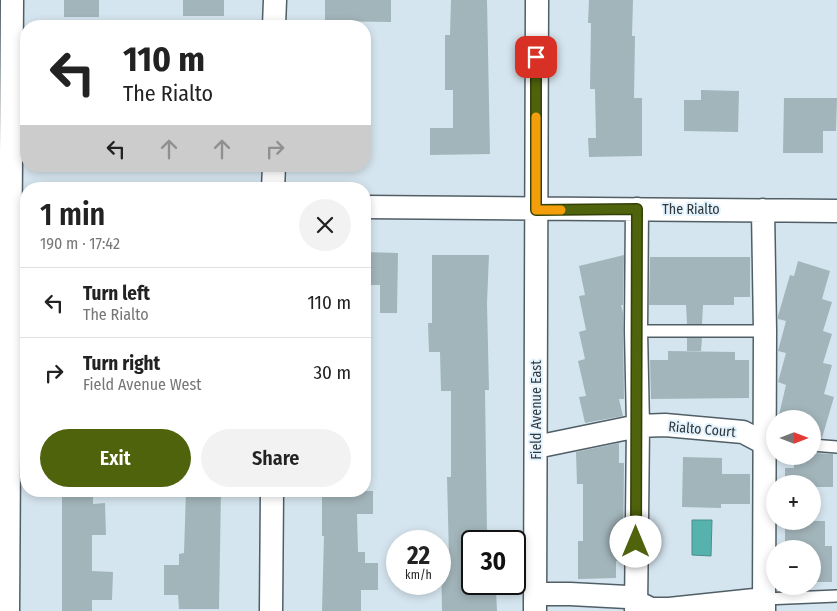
<!DOCTYPE html>
<html lang="en">
<head>
<meta charset="utf-8">
<style>
  :root { --surface:#fff; --page:#f2f2f2; --text:#222; --muted:#767676; --line:#e0e0e0; --accent:#4f620c }
  body { margin:0; font-family:"Fira Sans Condensed",sans-serif; background:var(--page); color:var(--text); height:100vh; display:flex; flex-direction:column; font-size:19px; white-space:nowrap }
  * { box-sizing:border-box; margin:0 }
  p { font-size:16px; color:var(--muted) }
  .icon { flex:none; width:28px; height:28px; fill:none; stroke:currentColor; stroke-width:2; stroke-linecap:round; stroke-linejoin:round }
  .map { position:relative; flex:1; overflow:hidden }
  .side { position:absolute; left:20px; top:182px; width:351px; height:315px; display:flex; flex-direction:column; background:var(--surface); border-radius:20px; box-shadow:0 2px 8px #0003 }
  .side>* { flex:none }
  .hud { position:absolute; left:20px; top:20px; width:351px; height:152px; border-radius:20px; box-shadow:0 2px 8px #0003; background:#fff; color:var(--text); overflow:hidden }
  .needle { width:32px; rotate:90deg }
  .controls { position:absolute; left:766px; top:410px; display:grid; gap:10px }
  .controls a { display:grid; place-items:center; width:55px; height:55px; border-radius:50%; background:var(--surface); box-shadow:0 2px 8px #0003; font-size:25px }
  .speed { position:absolute; left:386px; top:530px; display:flex; gap:10px; font-size:25px; font-weight:700; text-align:center }
  .speed>* { display:grid; place-content:center; width:65px; height:65px; border-radius:50%; background:var(--surface); box-shadow:0 2px 8px #0003; line-height:1 }
  .speed small { font-size:12px; font-weight:400 }
  .speed .limit { border:2px solid #111; border-radius:8px; background:#fff; color:#111 }
  .pin { position:absolute; display:grid; place-items:center; width:42px; height:42px; color:#fff; margin:-21px; border-radius:10px; box-shadow:0 2px 8px #0006 }
  .me { position:absolute; width:55px; margin:-28px; rotate:0deg; stroke-linejoin:round; filter:drop-shadow(0 0 4px #0008) }
  .turn { display:flex; align-items:center; gap:18px; height:105px; padding:0 20px; font-size:22px }
  .turn .icon { width:65px; height:65px; stroke-width:2.5 }
  .turn b { display:block; font-size:35px; line-height:42px }
  .lanes { display:flex; align-items:center; height:48px; padding:0 20px; background:#0003; justify-content:center; gap:25px; direction:ltr }
  .lanes .off { opacity:.35 }
  .round { display:grid; place-items:center; flex:none; width:52px; height:52px; border-radius:26px; background:var(--page) }
  .head { display:flex; align-items:center; justify-content:space-between; height:85px; padding:0 20px }
  h1 { font-size:30px; font-weight:600; line-height:38px }
  .cta { display:flex; gap:10px; margin-top:auto; padding:10px 20px }
  .cta a { flex:1; height:58px; border-radius:30px; background:var(--accent); color:#fff; font-size:20px; font-weight:600; line-height:58px; text-align:center }
  .cta a+a { background:var(--page); color:var(--text) }
  ul { padding:0; list-style:none }
  li { display:flex; align-items:center; gap:15px; height:70px; padding:0 20px; border-top:1px solid var(--line) }
  li div { flex:1 }
  li b { display:block; font-size:19px }
  li em { font-style:normal }
  .map>svg:first-child { display:block }
  .water { fill:#56b2ac; stroke:#4b8d8a }
  .building { fill:#a2b5ba }
  .lines { fill:none; stroke-linecap:round; stroke-linejoin:round }
  .lane-casing { stroke:#505e66; stroke-width:14 }
  .street-casing { stroke:#505e66; stroke-width:25 }
  .lane { stroke:#fff; stroke-width:11 }
  .street { stroke:#fff; stroke-width:22 }
  .route-casing { stroke:#334008; stroke-width:12 }
  .route { stroke:#4f620c; stroke-width:9 }
  .slow { stroke:#f59e0b; stroke-width:9 }
  .labels { text-anchor:middle; stroke-width:4; stroke-linejoin:round; paint-order:stroke }
  .street-label { font-size:14px; fill:#31373b; stroke:#e3f3fd }
</style>
</head>
<body>
<div class="map">
<svg width="837" height="611" viewBox="0 0 837 611">
  <rect width="100%" height="100%" fill="#d5e5ef"/>
  <path class="water" d="M692,520h20l-1,36 -19,-1z"/>
  <path class="building" d="M64,0h35v17h-35z
    M183,0h41v16h-41z
    M325,0h66v22l-66,-1z
    M451,0h36l3,154 -60,1v-27h23v-38h-8v-55h5z
    M589,0h44l-1,36h3l-1,62h8v58l-53,1 -1,-19h8l-1,-49h-5l1,-66h-3z
    M701,90l38,1 -1,41 -54,-1v-31h17z
    M784,98h53l-1,33h-13v22h-40z
    M365,252l33,1 -1,60h-17v-28h-15z
    M432,255h57l-2,48 2,87h-4l2,143h-15v51h12v7l12,-1 1,21h-55l-1,-54h8l-2,-80h4v-86h-10l-1,-39h-11l-1,-29h4z
    M624,255l-1,50h-2l2,7 1,87h-5l4,17 -38,7 -6,-26 7,-1 -8,-35 7,-2 -6,-27 7,-2 -7,-34 6,-1 -6,-29z
    M650,257h100v40h-16v8h-31l-1,19h-15l-1,-19h-37z
    M798,261l32,10 -8,28 10,3 -9,29 9,3 -9,29 9,2 -8,29 10,3 -12,41h-10v-19h-34l8,-34 -8,-3 8,-29 -8,-2 8,-30 -8,-2v-3l12,-41 4,1z
    M687,338h15l-1,13h-14z
    M668,351l67,1v8h14v38l-98,1 -1,-39h18z
    M619,443v20h5l-1,98h-7v17l-38,1v-38h5v-57h-6l-1,-32z
    M812,453l21,1v33h-21v-3h-27v-16h9v-12h18z
    M683,457l39,1v16h28v30h-29v4l-39,-1z
    M62,491h31v13l12,-1 1,32h-14v36l21,1 -1,28h-20v11h-30z
    M186,491h35l-2,118h-40l-1,-14h-14v-30h15v-11l5,-1z
    M322,491h51v23h-16l1,38h7v11h13v27h-17v21h-39l2,-75h-2z
    M785,521h40v25h7v36h-20v-33h-27z"/>
  <g class="lines">
    <defs>
      <path id="lane" d="M636,331h129
        M812,445l25,2
        M764,599l73,-3"/>
      <path id="street" d="M274,26l1,-26
        M273,189l1,-23
        M365,207l472,4
        M763,210l2,121 -1,280
        M536,447l102,-21 27,-1 78,7 21,11
        M535,594h35l57,3 24,12h18l95,-10
        M8,611l4,-611
        M271,611l1,-120
        M535,611l2,-611
        M636,611l2,-185 -2,-95 1,-122"/>
    </defs>
    <use href="#lane" class="lane-casing"/>
    <use href="#street" class="street-casing"/>
    <use href="#lane" class="lane"/>
    <use href="#street" class="street"/>
  </g>
  <g class="lines">
    <defs>
      <path id="route" d="M536,57v153l101,-1 -1,333"/>
    </defs>
    <use href="#route" class="route-casing"/>
    <use href="#route" class="route"/>
    <path class="slow" d="M536,117v93h25"/>
  </g>
  <g class="labels">
    <g class="street-label">
      <text x="691" y="214">The Rialto</text>
      <text transform="translate(536 410) rotate(-90)" y="5">Field Avenue East</text>
      <text transform="translate(702 429) rotate(5)" y="5">Rialto Court</text>
    </g>
  </g>
</svg>
<div class="controls">
<a><svg class="needle" viewBox="-14 -14 28 28"><path d="M0-13l5 13h-10z" fill="#e53935"/><path d="M0 13l5-13h-10z" fill="#767676"/></svg></a>
<a>+</a>
<a>−</a>
</div>
<div class="speed"><div>22<small>km/h</small></div><div class="limit">30</div></div>
<div class="pin" style="left:536px;top:57px;background:#d93025"><svg class="icon" aria-label="arrive" viewBox="0 0 24 24"><path d="M6 21V4h12l-3 4 3 4H6"/></svg></div>
<svg class="me" style="left:636px;top:542px" viewBox="-20 -20 40 40"><circle r="19" fill="#fff"/><path d="M0-13L10 11 0 6-10 11z" fill="#4f620c"/></svg>
<div class="hud">
<div class="turn"><svg class="icon" aria-label="left" viewBox="0 0 24 24"><path d="M17 20v-9H6M10 6l-5 5 5 5"/></svg><div><b>110 m</b>The Rialto</div></div>
<div class="lanes"><svg class="icon" aria-label="left" viewBox="0 0 24 24"><path d="M17 20v-9H6M10 6l-5 5 5 5"/></svg><svg class="icon off" aria-label="ahead" viewBox="0 0 24 24"><path d="M12 20V5M6 11l6-6 6 6"/></svg><svg class="icon off" aria-label="ahead" viewBox="0 0 24 24"><path d="M12 20V5M6 11l6-6 6 6"/></svg><svg class="icon off" aria-label="right" viewBox="0 0 24 24"><path d="M7 20v-9h11M14 6l5 5-5 5"/></svg></div>
</div>
<section class="side">
<div class="head"><div><h1>1 min</h1><p>190 m · 17:42</p></div><a class="round"><svg class="icon" aria-label="close" viewBox="0 0 24 24"><path d="M6 6l12 12M18 6L6 18"/></svg></a></div>
<ul>
<li><svg class="icon" aria-label="left" viewBox="0 0 24 24"><path d="M17 20v-9H6M10 6l-5 5 5 5"/></svg><div><b>Turn left</b><p>The Rialto</p></div><em>110 m</em></li>
<li><svg class="icon" aria-label="right" viewBox="0 0 24 24"><path d="M7 20v-9h11M14 6l5 5-5 5"/></svg><div><b>Turn right</b><p>Field Avenue West</p></div><em>30 m</em></li>
</ul>
<div class="cta"><a>Exit</a><a>Share</a></div>
</section>
</div>
</body>
</html>
